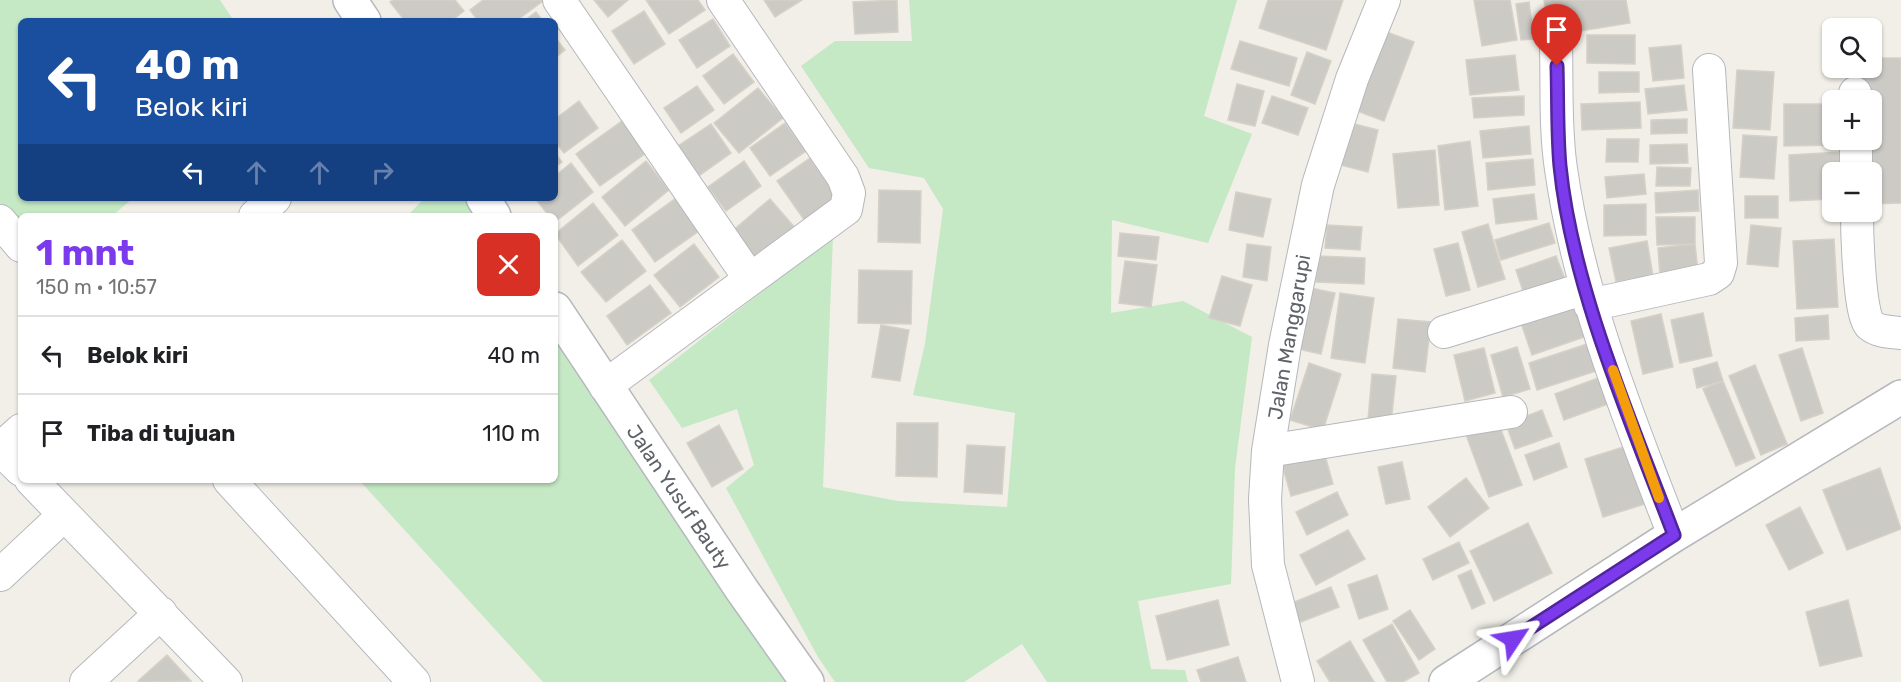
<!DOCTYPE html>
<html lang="id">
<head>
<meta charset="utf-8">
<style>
  :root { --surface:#fff; --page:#f6f6f6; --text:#202124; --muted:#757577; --line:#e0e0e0; --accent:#7c3aed }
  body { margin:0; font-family:Rubik,sans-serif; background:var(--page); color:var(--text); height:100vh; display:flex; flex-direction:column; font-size:22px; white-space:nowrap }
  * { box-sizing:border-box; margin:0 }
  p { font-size:20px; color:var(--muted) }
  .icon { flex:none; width:33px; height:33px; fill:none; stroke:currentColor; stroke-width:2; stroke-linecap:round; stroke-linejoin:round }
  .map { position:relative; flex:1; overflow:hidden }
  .drawer { position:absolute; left:18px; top:213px; width:540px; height:270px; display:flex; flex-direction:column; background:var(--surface); border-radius:9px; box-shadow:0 2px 4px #0004 }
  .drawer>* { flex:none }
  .hud { position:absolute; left:18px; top:18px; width:540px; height:183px; border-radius:9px; box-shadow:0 2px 4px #0004; background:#1a4fa0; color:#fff; overflow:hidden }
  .tools { position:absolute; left:1822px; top:18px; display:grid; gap:12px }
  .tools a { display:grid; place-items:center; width:60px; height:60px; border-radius:9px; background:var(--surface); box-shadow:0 2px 4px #0004; font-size:30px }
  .pin { position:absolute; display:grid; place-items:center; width:51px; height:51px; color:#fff; margin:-62px -26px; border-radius:50% 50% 50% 0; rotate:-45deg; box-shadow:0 0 6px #0007 }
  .pin .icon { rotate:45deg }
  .me { position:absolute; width:66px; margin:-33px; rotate:57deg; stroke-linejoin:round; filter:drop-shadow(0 0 4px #0008) }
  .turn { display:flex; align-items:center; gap:21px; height:126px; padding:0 18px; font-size:27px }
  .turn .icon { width:78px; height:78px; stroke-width:2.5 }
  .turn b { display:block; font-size:42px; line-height:51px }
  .lanes { display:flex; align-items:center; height:57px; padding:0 18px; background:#0003; justify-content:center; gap:30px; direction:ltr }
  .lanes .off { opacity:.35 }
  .round { display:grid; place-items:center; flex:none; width:63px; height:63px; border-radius:9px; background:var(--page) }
  .summary { display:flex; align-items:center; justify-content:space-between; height:102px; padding:0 18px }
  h1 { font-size:36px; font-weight:700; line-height:45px; color:var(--accent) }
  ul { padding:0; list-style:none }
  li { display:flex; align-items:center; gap:18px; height:78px; padding:0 18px; border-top:2px solid var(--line) }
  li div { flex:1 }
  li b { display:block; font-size:22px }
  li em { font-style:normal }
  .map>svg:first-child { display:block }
  .green { fill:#c5e8c5 }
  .building { fill:#cccac5; stroke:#d6d1c6; stroke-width:1.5 }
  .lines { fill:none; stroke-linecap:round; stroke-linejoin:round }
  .minor-casing { stroke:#b5b8bc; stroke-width:34 }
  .tertiary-casing { stroke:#b5b8bc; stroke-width:36 }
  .minor { stroke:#fff; stroke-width:32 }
  .tertiary { stroke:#fff; stroke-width:33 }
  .route-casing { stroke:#51269a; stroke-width:15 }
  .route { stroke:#7c3aed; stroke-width:10 }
  .slow { stroke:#f59e0b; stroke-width:10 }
  .labels { text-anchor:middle; stroke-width:4.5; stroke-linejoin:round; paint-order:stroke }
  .street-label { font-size:20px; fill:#5f6368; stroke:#fff }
</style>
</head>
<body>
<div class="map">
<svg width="1901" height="682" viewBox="0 0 1901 682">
  <rect width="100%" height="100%" fill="#f1efe8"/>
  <path class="green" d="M0,0h220l14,21h-213v177h112l-21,18h-91v8l-21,-21z
    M909,0h328l-33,116 48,18 -44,109 -96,-23 -1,93 72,-12 69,36 -17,131 -4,116 -93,17 13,68 34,1 3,12h-141l-25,-38 -58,38h-129l-17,-25 -92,-169 28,-23 -17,-56 -55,19 -33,-48 184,-144 -10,251 75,14 109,6 8,-94 -102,-18 12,-51 18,-135 -19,-31 -55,-10 -68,-102 34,-25h77z
    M425,198h43l12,18h-73z
    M555,329l237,353h-249l-184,-202h196z"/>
  <path class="building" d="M393,0h62l9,11 -13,10h-46l-15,-19z
    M483,0h59l1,1 -27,20h-38l-8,-11z
    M594,0h34l-20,17z
    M646,0h52l7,10 -36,24z
    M764,0h38l-27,17z
    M897,0l1,32 -43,2 -2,-32z
    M1268,0h75l-17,50 -67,-22z
    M1474,0h36l7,40 -35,6z
    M1544,0h82l4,23 -80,13z
    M1529,2l5,37 -13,1 -5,-36z
    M644,11l21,33 -31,20 -22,-33z
    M536,12l7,9h-19z
    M713,19l17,27 -33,22 -18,-28z
    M1381,30l33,12 -30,79 -32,-12z
    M1587,35h48v29l-48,-1z
    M555,37l10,13 -10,8z
    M1240,41l57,17 -8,28 -58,-17z
    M1681,45l3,33 -31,3 -4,-33z
    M1307,52l24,9 -16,43 -24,-9z
    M733,54l21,28 -30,22 -21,-28z
    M1515,55l4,35 -49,5 -4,-35z
    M1872,58h29v145l-29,1v-32h-12l-1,-32h13v-40h-13v-32h13z
    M1737,70l37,2 -4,58 -37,-2z
    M1599,72h40v20l-40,1z
    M1237,84l27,7 -9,35 -27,-6z
    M1684,85l3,25 -39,4 -3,-25z
    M697,86l17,24 -33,23 -17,-25z
    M758,88l25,30 -44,35 -25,-30z
    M1272,96l36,12 -10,27 -36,-12z
    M1524,96v19l-50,3 -2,-20z
    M579,101l19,27 -34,25 -9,-12v-22z
    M1640,102l1,26 -59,2 -1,-26z
    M1784,104h49v36h11v5l-60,1z
    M1687,119v14l-36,1v-14z
    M622,121l24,32 -46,33 -24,-32z
    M1347,122l31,8 -10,42 -31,-8z
    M785,123l21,28 -36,25 -20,-28z
    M711,124l20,29 -38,27 -21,-30z
    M1529,126l2,28 -48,4 -3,-27z
    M1743,135l34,2 -3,42 -34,-2z
    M1607,139h32l-1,23h-32z
    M1470,141l8,65 -33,4 -7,-64z
    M1687,144l1,19 -38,1v-19z
    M1435,150l4,55 -41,3 -5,-54z
    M1840,152v20h-7v27l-43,2 -1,-46z
    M555,153l7,9 -7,5z
    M810,158l28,41 -33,22 -28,-40z
    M1533,159l2,26 -47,5 -2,-27z
    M646,161l23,29 -44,36 -23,-29z
    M744,161l17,25 -35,25 -18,-24z
    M571,163l22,29 -38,30v-6h-6l-14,-18h20v-22z
    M1657,167l34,1 -1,18h-34z
    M1644,174l2,20 -39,4 -2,-21z
    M879,190l42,1 -1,52 -42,-1z
    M1698,190l1,21 -43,2 -1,-20z
    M1236,192l35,7 -8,38 -34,-7z
    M1534,194l3,25 -41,5 -3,-25z
    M1745,196h33v22h-33z
    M676,198l23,33 -44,31 -23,-32z
    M770,199l26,30 -40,33 -25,-30z
    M593,203l25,32 -40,31 -23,-32z
    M1646,204v31l-42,1v-31z
    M1656,217h39v27l-38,1z
    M1549,223l6,20 -54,17 -6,-20z
    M1488,224l17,55 -27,8 -16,-55z
    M1327,225l35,2 -2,23 -35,-2z
    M1751,225l30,3 -3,39 -31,-3z
    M1120,233l39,4 -3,23 -38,-4z
    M1834,239l4,68 -41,2 -4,-68z
    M622,240l24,31 -40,31 -25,-30z
    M1647,241l6,35 -37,6 -7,-34z
    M1458,243l12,47 -24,6 -12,-47z
    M694,244l25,33 -39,30 -26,-32z
    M1247,244l24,3 -4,34 -24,-4z
    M1695,244l3,28 -38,4 -2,-28z
    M1318,256l47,2 -1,26 -48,-2z
    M1556,256l9,23 -41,15 -8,-24z
    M1125,261l32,4 -6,42 -32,-4z
    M859,270l53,1 -1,53 -53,-1z
    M1222,276l30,9 -12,41 -31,-8z
    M650,285l21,28 -44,32 -20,-29z
    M1311,288l24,5 -14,61 -23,-5z
    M1340,293l34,5 -9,65 -34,-5z
    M1576,301l11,35 -55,19 -12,-35z
    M1703,313l9,43 -32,7 -9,-43z
    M1661,314l12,53 -30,7 -12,-53z
    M1828,315l1,24 -33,2 -1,-23z
    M1398,319l33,3 -6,50 -32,-4z
    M881,325l28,5 -9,51 -28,-4z
    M1587,344l9,27 -59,19 -8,-27z
    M1517,347l13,42 -27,8 -12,-42z
    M1484,348l11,45 -30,8 -11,-46z
    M1802,348l21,65 -22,8 -22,-66z
    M1717,362l6,19 -26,7 -4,-19z
    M1309,363l32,11 -18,56 -33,-10z
    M1755,365l32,79 -26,11 -32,-79z
    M1372,374l24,2 -5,47 -23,-3z
    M1598,378l10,26 -44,16 -9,-26z
    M1723,381l32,77 -19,8 -33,-77z
    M1542,410l10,26 -37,13 -9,-25z
    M1498,422l24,63 -33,12 -23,-62z
    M897,423h41l-1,54 -41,-1z
    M719,425l24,44 -31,18 -25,-44z
    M1559,443l8,24 -33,13 -9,-25z
    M967,445l38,2 -3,47 -38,-2z
    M1627,446l18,58 -42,13 -18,-58z
    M1324,452l9,32 -42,12 -9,-32z
    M1402,462l8,37 -24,5 -8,-37z
    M1880,468l21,61 -54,21 -24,-60z
    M1466,478l23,30 -39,29 -22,-30z
    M1337,492l11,23 -41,20 -11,-23z
    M1800,507l23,46 -34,17 -23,-45z
    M1528,523l24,50 -58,28 -24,-50z
    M1348,530l17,29 -49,26 -16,-30z
    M1459,542l10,21 -36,17 -10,-21z
    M1471,570l14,33 -13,6 -14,-33z
    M1377,575l11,34 -29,10 -11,-34z
    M1331,587l8,20 -51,20 -8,-19z
    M1218,600l11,45 -62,15 -11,-44z
    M1848,600l14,56 -42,10 -14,-54z
    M1410,610l25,39 -16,11 -26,-39z
    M1392,624l27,49 -16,9h-16l-24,-42z
    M1350,641l24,41h-44l-13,-21z
    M167,655l24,26 -52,1 -1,-1z
    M1238,657l8,25h-45l-4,-12z"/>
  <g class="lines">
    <defs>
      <path id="minor" d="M559,0l191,279
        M1556,46c1,41 -1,84 5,123 18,127 67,247 113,366
        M1855,93l1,7
        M1856,140v32
        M1857,212c0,18 2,103 13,113 8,7 21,7 31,8
        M255,216l20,-18
        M0,221l21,25
        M1590,305l119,-26 9,-6 3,-10 -12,-193
        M1444,332l142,-44
        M605,386l241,-177 3,-16 -6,-16 -120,-177
        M21,430l-21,19 21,21
        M1268,451l243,-39
        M31,480l195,202
        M229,480l185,202
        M0,575l64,-60
        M86,682l75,-69
        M1298,682l-30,-117 -3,-66 3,-48 17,-106 33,-160 34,-106 32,-79"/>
      <path id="tertiary" d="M350,0l14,21
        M483,198l11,18
        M555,309l187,281 65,92
        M1446,682l228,-147 227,-138"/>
    </defs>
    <use href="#minor" class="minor-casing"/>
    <use href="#tertiary" class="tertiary-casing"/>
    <use href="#minor" class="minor"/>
    <use href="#tertiary" class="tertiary"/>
  </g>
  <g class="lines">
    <defs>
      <path id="route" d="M1513,639l161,-104c-43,-114 -102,-248 -114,-369 -3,-33 -2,-67 -3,-100"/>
    </defs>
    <use href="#route" class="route-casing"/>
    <use href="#route" class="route"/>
    <path class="slow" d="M1613,370l46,128"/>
  </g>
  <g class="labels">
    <g class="street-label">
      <text transform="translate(1289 337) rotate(-80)" y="7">Jalan Manggarupi</text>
      <text transform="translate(679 497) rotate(56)" y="7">Jalan Yusuf Bauty</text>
    </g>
  </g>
</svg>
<div class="tools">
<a><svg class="icon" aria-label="search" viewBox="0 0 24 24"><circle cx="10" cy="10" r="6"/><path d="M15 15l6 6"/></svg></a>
<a>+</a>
<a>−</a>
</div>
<div class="pin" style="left:1557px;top:66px;background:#d93025"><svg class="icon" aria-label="arrive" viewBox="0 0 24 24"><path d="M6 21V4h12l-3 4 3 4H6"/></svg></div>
<svg class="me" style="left:1513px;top:639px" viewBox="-20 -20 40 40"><path d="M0-17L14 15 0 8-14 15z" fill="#7c3aed" stroke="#fff" stroke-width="4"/></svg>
<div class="hud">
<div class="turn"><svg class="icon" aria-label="left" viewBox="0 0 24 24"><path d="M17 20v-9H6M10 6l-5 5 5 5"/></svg><div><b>40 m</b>Belok kiri</div></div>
<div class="lanes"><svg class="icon" aria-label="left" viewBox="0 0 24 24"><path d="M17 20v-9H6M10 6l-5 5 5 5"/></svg><svg class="icon off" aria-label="ahead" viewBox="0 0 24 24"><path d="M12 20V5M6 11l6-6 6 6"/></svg><svg class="icon off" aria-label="ahead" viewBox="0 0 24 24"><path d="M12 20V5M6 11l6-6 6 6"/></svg><svg class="icon off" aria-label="right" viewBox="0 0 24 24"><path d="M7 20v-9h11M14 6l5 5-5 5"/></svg></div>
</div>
<section class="drawer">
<div class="summary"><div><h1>1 mnt</h1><p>150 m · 10:57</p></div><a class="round" style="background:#d93025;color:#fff"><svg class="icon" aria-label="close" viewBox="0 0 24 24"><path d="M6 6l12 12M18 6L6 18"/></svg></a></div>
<ul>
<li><svg class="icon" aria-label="left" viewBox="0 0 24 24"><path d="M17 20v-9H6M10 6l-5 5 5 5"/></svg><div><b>Belok kiri</b></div><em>40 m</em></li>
<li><svg class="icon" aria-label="arrive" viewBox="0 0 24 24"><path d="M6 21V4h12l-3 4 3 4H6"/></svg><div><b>Tiba di tujuan</b></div><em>110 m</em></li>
</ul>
</section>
</div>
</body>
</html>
